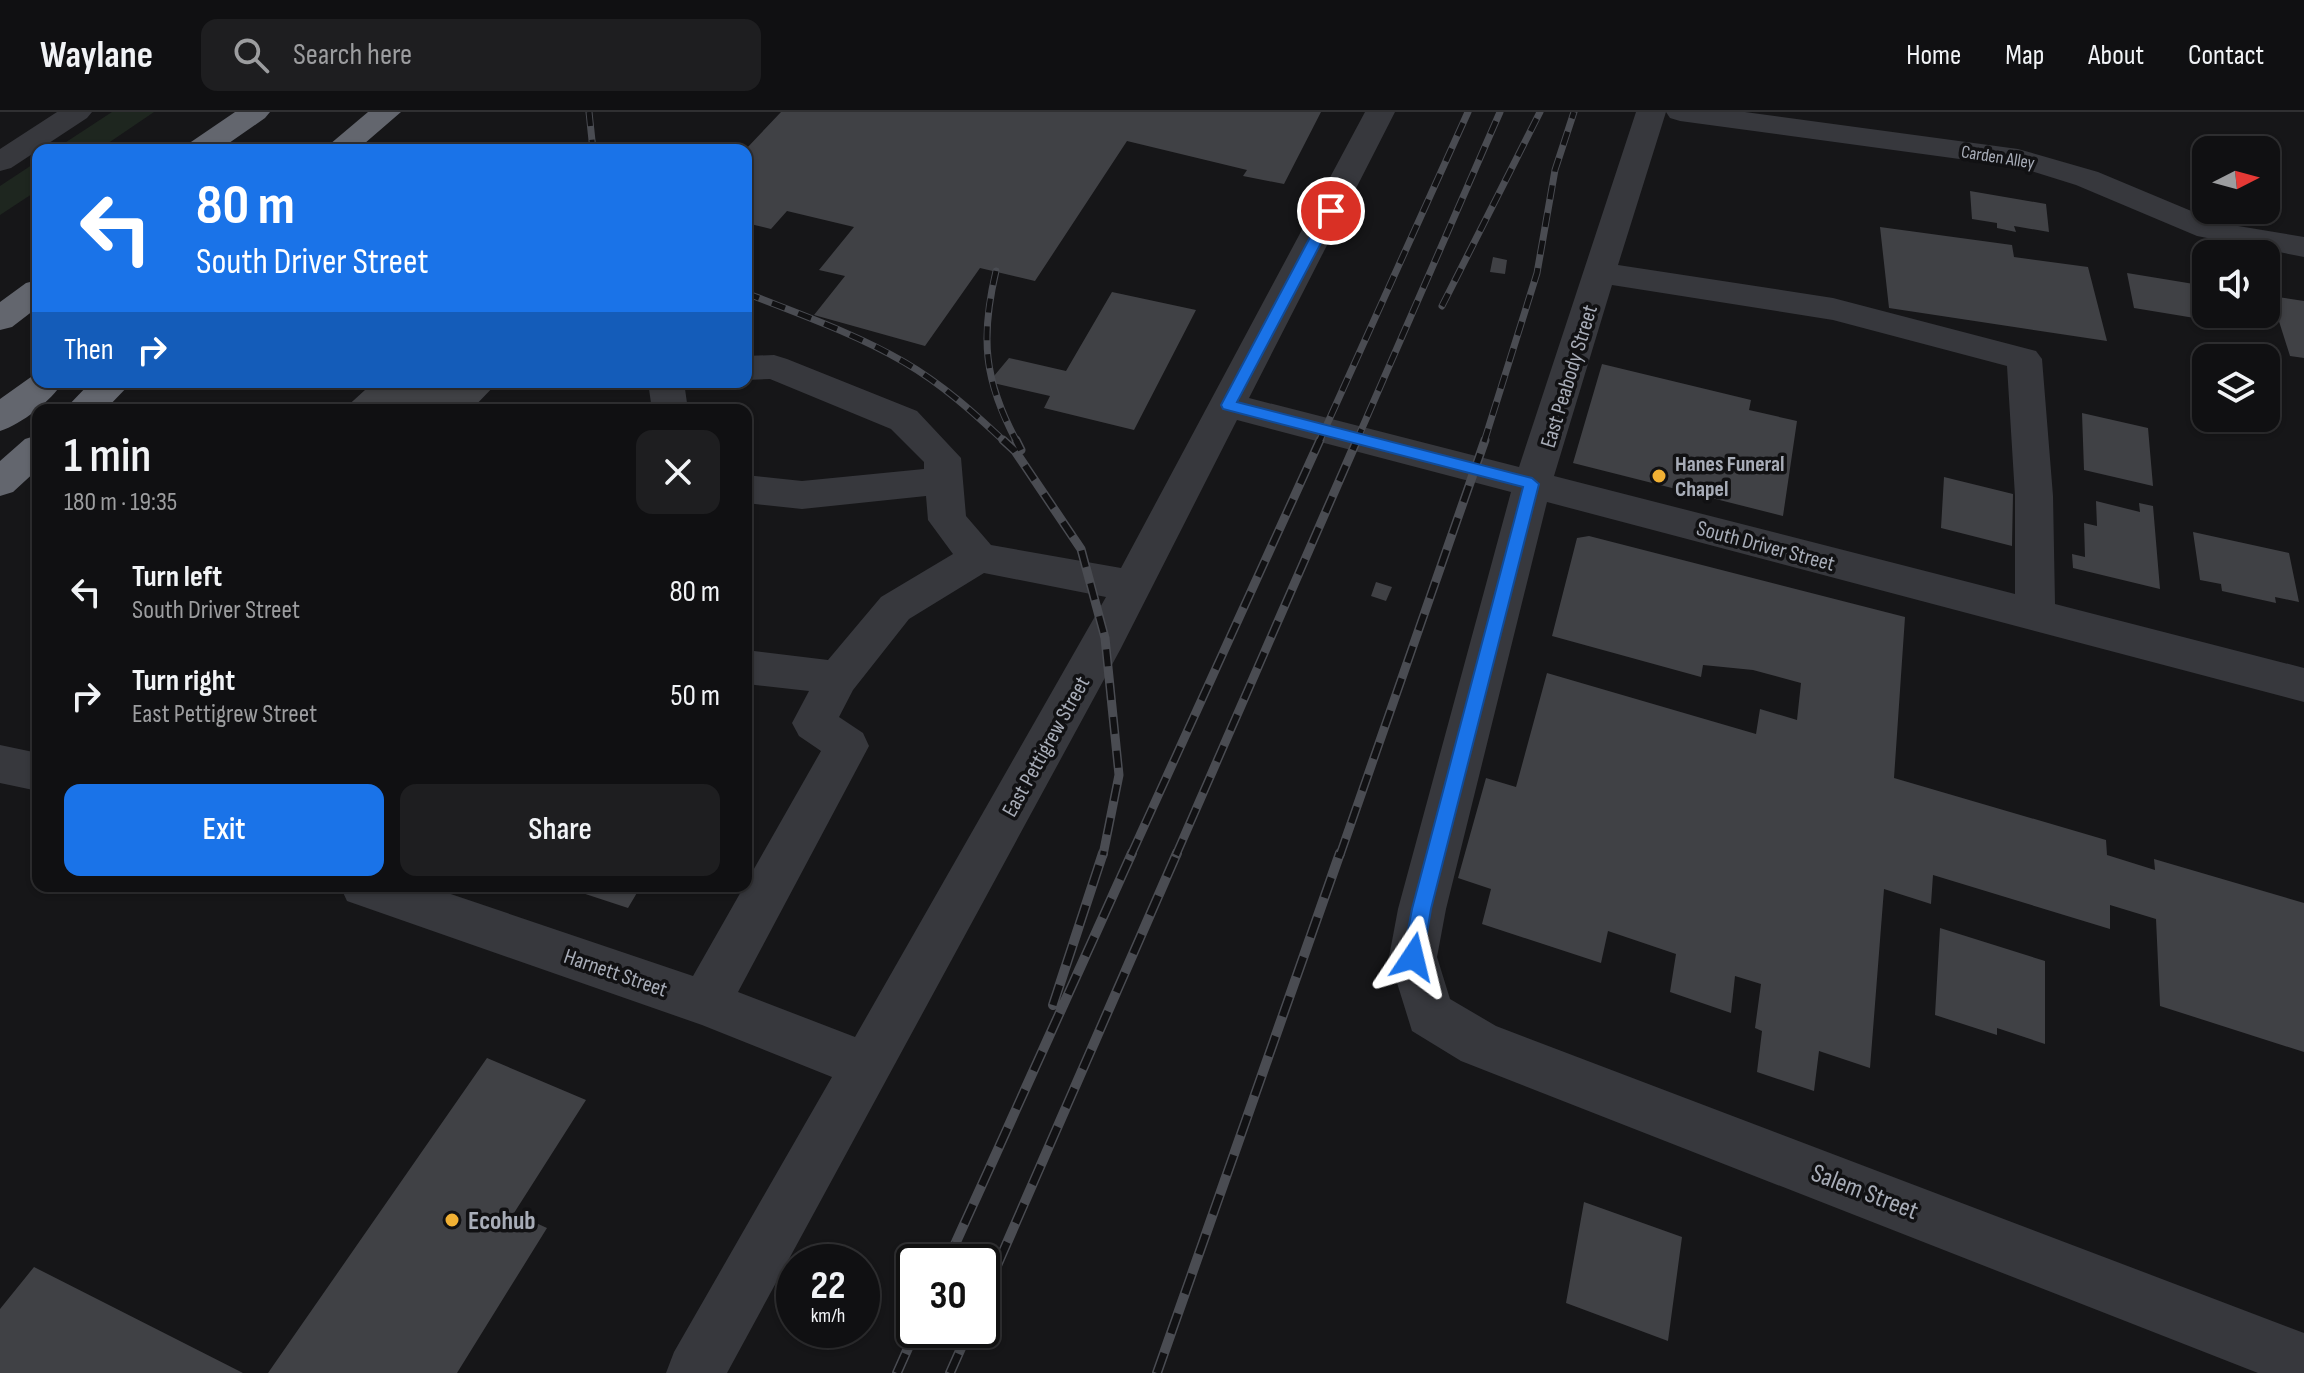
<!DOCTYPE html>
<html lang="en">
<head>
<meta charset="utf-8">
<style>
  :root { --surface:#101012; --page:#1e1e20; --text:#f1f3f6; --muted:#9c9d9f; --line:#303032; --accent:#1a73e8 }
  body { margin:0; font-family:"Sofia Sans Condensed",sans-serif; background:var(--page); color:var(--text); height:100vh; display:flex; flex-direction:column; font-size:30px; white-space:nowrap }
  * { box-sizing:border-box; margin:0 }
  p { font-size:26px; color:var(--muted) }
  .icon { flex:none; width:44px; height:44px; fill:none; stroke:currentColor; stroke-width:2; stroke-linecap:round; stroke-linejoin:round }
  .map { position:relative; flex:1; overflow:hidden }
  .panel { position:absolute; left:32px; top:292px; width:720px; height:488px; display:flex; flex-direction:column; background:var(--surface); border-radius:16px; box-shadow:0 2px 6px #0004,0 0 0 2px var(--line) }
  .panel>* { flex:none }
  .banner { position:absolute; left:32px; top:32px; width:720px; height:244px; border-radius:16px; box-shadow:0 2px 6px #0004,0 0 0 2px var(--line); background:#1a73e8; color:#fff; overflow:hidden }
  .needle { width:52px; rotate:84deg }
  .buttons { position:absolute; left:2192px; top:24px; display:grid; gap:16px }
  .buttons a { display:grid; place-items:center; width:88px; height:88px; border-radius:16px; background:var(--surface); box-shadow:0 2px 6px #0004,0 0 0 2px var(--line); font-size:40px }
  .speed { position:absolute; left:776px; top:1132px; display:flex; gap:16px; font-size:40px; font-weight:700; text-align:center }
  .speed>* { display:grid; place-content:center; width:104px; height:104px; border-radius:50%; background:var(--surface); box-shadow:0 2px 6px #0004,0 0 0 2px var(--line); line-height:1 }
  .speed small { font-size:20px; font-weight:400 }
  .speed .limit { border:4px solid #111; border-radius:12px; background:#fff; color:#111 }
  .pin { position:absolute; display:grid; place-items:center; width:68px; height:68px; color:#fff; margin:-34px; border:4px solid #fff; border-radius:50%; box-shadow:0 2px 8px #0007 }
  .me { position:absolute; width:88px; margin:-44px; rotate:10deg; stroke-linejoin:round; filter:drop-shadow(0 0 6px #0008) }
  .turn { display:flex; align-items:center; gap:28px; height:168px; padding:0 32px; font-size:36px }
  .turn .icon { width:104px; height:104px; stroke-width:2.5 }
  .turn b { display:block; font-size:56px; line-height:68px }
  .then { display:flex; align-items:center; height:76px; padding:0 32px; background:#0003; gap:16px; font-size:30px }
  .round { display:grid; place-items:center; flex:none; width:84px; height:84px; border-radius:16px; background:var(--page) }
  .summary { display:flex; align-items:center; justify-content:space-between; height:136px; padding:0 32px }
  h1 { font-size:48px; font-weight:600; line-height:60px }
  .primary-button { display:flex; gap:16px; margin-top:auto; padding:16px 32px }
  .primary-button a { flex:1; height:92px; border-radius:16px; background:var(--accent); color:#fff; font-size:32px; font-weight:600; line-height:92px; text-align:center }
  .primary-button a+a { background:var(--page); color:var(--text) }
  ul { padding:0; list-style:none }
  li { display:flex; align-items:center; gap:24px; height:104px; padding:0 32px }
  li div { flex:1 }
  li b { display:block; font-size:30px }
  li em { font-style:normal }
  header { display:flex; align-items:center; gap:48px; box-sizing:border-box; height:112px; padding:0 40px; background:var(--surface); border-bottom:2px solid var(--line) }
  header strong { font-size:38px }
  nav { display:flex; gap:44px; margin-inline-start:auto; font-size:28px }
  .search { width:560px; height:72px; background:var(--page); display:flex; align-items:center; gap:20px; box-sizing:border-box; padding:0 28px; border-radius:16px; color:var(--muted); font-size:30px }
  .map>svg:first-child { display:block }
  .green { fill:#1e261f }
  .building { fill:#404145 }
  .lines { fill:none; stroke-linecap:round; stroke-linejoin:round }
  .minor { fill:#37383d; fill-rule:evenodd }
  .highway { fill:#63666e; fill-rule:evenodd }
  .rail-far2-casing { stroke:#4a4c52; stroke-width:7 }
  .rail-far1-casing { stroke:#4a4c52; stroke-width:9 }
  .rail-casing { stroke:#4a4c52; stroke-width:10 }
  .rail-far2 { stroke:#111113; stroke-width:5; stroke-dasharray:14; stroke-linecap:butt }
  .rail-far1 { stroke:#111113; stroke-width:6; stroke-dasharray:17; stroke-linecap:butt }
  .rail { stroke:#111113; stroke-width:7; stroke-dasharray:21; stroke-linecap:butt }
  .route { fill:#1a73e8; stroke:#114b97; stroke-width:2 }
  .poi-dot { fill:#f2b134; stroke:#111113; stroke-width:3 }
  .labels { text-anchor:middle; stroke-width:7; stroke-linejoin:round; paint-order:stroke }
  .far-street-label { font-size:18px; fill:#a8adb8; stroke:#111113 }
  .street-label { font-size:22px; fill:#a8adb8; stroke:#111113 }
  .poi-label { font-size:22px; font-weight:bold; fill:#a8adb8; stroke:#111113; text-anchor:start }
  .near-street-label { font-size:26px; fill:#a8adb8; stroke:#111113 }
  .near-poi-label { font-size:26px; font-weight:bold; fill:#a8adb8; stroke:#111113; text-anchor:start }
</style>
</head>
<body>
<header>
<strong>Waylane</strong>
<div class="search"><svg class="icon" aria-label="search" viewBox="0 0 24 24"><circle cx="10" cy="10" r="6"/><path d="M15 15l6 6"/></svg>Search here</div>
<nav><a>Home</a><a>Map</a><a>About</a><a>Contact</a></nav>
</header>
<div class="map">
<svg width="2304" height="1261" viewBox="0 0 2304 1261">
  <rect width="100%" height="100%" fill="#161618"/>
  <path class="green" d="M112,0h42l-56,38h-44z
    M38,49v29l-38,25v-29z"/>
  <path class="building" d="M781,0h540l-37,72 -41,-8 4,-6 -120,-29 -92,140 -55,-13 -55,78 -111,-31 31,-39 -26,-6 35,-43 -67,-16 -16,18 -25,-6v-74z
    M1970,79l76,13 3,28 -35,-6 2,6 -19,-4v-5l-25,-4z
    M1880,115l132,18 2,12 74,10 19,74 -218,-33z
    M1493,145l14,3 -2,14 -15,-2z
    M2127,161l79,13v28h28l3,11 -103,-17z
    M1112,180l84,18 -62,120 -90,-22 6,-12 -61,-14 20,-24 57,13z
    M2271,184l33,5v57l-14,-2z
    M1602,252l149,36 -2,10 48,11 -14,95 -210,-53z
    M357,270h141l-27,28h-128l22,-20 -12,-4z
    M2082,301l66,15 5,58 -69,-16z
    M1944,365l69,17 -1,52 -71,-18z
    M2096,389l44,11 -1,-9 14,3 7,83 -87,-21 -1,-14 13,3 -1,-34 13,3z
    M2193,420l96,21 10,49 -24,-5 1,6 -54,-12 -1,-7 -21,-4z
    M1589,424l316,81 -11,161 212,62 1,15 48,15 -1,-11 150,44v149l-144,-46 -4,-87 -46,-14v24l-177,-54 -2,29 -47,-15 -14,179 -51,-17 -5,40 -57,-19 5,-41 -7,-3 6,-44 -26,-8 -4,37 -61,-21 6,-38 -68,-23 -7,32 -119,-39 9,-35 -33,-11 28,-100 30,9 31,-114 209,61 4,-25 37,11 4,-37 -48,-13 -50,-5 -2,12 -149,-41 25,-98z
    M1376,470l16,5 -6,14 -15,-5z
    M561,774h80l-13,22z
    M1940,816l105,33v83l-48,-16v7l-62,-20z
    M487,946l99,42 -72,113 33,15 -90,145h-189z
    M1584,1090l98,35 -14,104 -102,-38z
    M34,1155l209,106h-243v-64z"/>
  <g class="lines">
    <path class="minor" d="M57,0h35l-5,6 -76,50 -11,3v-22z
      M1365,0h30l-146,286 270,69 117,-355h109l273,37 80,23 122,51 84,14v20l-107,-21 -121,-51 -58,-18 -338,-46 -10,-3 -4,-6 -48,153 215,33 203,53 6,8 11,137 2,108 249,64v34l-757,-200 -101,407 -9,48 13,42 46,27 808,307v40h-46l-797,-312 -49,-30 -23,-74 9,-48 113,-417 -274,-72 -117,230 -393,723h-61l8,-21 158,-275 -130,-52 -355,-124 -7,-15h87l266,90 128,-225 -22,-15 -7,-13 17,-32 -63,-7v-34l82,10 53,-63 72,-43 -25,-34 -2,-24 -124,13 -56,-6v-28l56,6 122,-12v-7l-33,-33 -121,-50 -24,1v-24l28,-1 13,4 130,52 44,47 5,58 25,29 130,23zM1612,173l221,35 174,46 8,130v98l-461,-118zM984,461l122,24 -251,440 -117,-45 131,-246 -6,-13 -24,-16 14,-27 56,-71z
      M648,270h36l4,28h-36z
      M0,633l38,8v38l-38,-8z"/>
    <path class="highway" d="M235,0h35l-5,6 -46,32h-35l4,-6z
      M368,0h33l-44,38h-34z
      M38,168v27l-26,20 -12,3v-28l26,-19z
      M38,260v10h25c-12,19 -41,42 -63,49v-32z
      M91,270h41l-27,28h-41z
      M38,323v34l-25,23 -13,4v-35l25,-22z"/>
    <defs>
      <path id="rail-far2" d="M589,0l4,38
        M996,159c-16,67 -12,110 21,171
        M746,181c53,21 108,40 158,69 38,22 69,50 101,80
        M1442,194l98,-194
        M1319,330l149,-330
        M1356,330l144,-330
        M1484,330l53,-169 18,-103 19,-58"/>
      <path id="rail-far1" d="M1003,328l12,11 66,98 24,89 14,137 -16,80
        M1016,328l5,10
        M1131,743l189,-415
        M1176,743l181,-415
        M1340,743l145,-415"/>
      <path id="rail" d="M1053,893l50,-152
        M947,1150l185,-409
        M982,1188l195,-447
        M897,1261l19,-43
        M950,1261l19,-43
        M1157,1261l183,-520"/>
    </defs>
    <use href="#rail-far2" class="rail-far2-casing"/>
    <use href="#rail-far1" class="rail-far1-casing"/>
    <use href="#rail" class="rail-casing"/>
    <use href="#rail-far2" class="rail-far2"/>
    <use href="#rail-far1" class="rail-far1"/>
    <use href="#rail" class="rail"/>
  </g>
  <path class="route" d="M1331,95l7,4 -101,191 295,76 7,6 -108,425 -8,48 -3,6 -7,3 -7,-3 -3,-6 9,-48 111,-422 -300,-78 -2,-4 103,-194z"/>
  <g class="poi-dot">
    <circle cx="1659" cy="364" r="8"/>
    <circle cx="452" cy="1108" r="8"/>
  </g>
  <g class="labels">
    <g class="far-street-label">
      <text transform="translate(1998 45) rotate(9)" y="6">Carden Alley</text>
    </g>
    <g class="street-label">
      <text transform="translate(1568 264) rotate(-73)" y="8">East Peabody Street</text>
      <text transform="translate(1766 433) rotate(15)" y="8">South Driver Street</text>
      <text transform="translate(1045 634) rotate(-61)" y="8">East Pettigrew Street</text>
      <text transform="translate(616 860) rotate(19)" y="8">Harnett Street</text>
    </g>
    <g class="poi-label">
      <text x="1675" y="359">Hanes Funeral<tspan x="1675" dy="25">Chapel</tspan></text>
    </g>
    <g class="near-street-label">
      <text transform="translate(1865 1079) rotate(21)" y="9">Salem Street</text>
    </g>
    <g class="near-poi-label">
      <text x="468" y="1117">Ecohub</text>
    </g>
  </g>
</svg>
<div class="buttons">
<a><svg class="needle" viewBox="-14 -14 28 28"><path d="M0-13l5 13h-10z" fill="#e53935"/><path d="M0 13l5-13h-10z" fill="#9c9d9f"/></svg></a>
<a><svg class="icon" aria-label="sound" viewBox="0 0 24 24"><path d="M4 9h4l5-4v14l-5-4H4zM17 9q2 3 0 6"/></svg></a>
<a><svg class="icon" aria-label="layers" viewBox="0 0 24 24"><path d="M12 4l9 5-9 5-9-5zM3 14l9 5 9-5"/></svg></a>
</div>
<div class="speed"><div>22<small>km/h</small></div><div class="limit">30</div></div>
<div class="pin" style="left:1331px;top:99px;background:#d93025"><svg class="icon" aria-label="arrive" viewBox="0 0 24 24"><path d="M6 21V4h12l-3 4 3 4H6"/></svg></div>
<svg class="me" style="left:1413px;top:845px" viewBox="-20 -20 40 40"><path d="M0-17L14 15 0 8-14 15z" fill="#1a73e8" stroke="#fff" stroke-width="4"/></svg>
<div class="banner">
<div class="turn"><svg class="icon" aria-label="left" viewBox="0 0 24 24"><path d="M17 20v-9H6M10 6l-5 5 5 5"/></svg><div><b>80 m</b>South Driver Street</div></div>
<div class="then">Then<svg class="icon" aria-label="right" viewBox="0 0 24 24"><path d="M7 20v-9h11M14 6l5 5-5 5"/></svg></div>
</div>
<section class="panel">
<div class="summary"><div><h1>1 min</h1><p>180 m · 19:35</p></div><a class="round"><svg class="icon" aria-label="close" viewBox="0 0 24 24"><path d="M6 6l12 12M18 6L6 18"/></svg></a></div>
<ul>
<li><svg class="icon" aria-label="left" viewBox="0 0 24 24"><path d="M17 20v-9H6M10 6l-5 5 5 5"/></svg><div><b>Turn left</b><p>South Driver Street</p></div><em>80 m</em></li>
<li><svg class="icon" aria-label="right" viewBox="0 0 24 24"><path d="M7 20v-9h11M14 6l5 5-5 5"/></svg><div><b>Turn right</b><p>East Pettigrew Street</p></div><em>50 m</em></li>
</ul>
<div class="primary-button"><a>Exit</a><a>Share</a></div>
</section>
</div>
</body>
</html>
